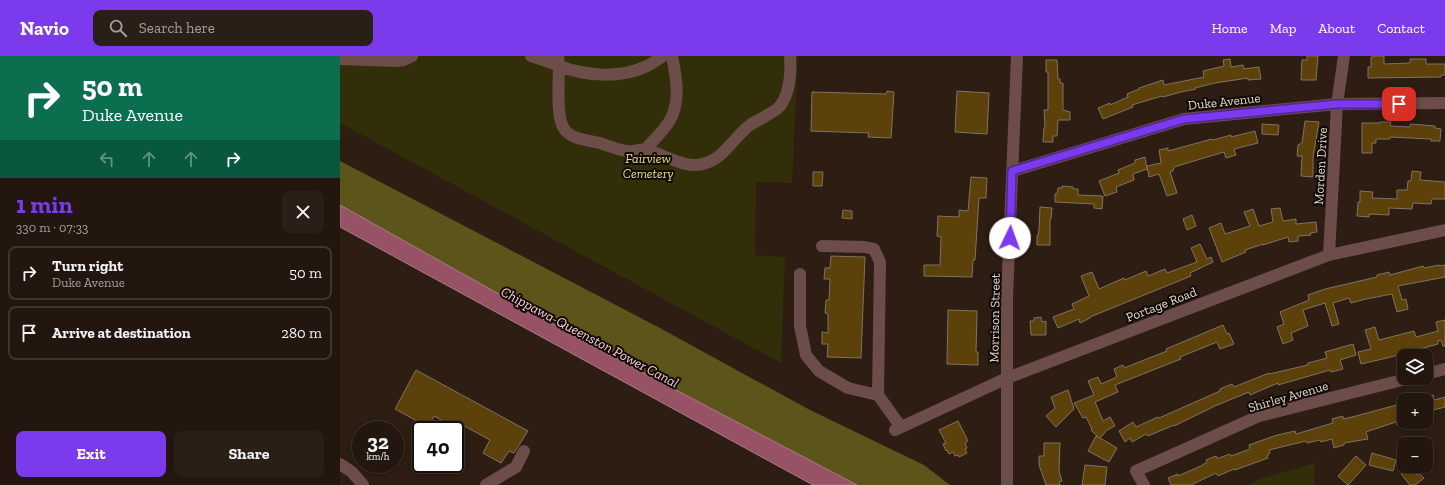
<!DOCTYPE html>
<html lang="en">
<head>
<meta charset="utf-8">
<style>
  :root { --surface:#22160e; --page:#2a1f17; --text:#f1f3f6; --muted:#a29f9e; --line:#3f352e; --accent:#7c3aed }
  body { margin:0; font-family:"Zilla Slab",serif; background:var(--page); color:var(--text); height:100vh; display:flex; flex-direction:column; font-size:15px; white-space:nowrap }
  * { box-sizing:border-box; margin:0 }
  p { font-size:13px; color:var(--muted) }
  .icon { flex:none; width:22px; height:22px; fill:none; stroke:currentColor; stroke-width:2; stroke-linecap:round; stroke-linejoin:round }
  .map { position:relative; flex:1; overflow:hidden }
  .side { display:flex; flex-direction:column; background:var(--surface); width:340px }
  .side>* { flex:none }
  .banner { background:#0b6e4f; color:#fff; overflow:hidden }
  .controls { position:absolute; left:1057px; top:293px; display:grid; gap:8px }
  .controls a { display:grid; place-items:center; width:36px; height:36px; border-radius:8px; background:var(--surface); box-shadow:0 2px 6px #0003,0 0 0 1px var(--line); font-size:20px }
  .speed { position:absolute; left:12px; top:365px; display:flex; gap:8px; font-size:20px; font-weight:700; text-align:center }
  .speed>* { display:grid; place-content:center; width:52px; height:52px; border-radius:50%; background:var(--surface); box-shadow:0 2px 6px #0003,0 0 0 1px var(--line); line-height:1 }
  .speed small { font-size:10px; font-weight:400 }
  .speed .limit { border:2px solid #111; border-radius:6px; background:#fff; color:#111 }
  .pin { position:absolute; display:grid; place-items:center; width:34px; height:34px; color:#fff; margin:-17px; border-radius:8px; box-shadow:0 2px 6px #0006 }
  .me { position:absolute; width:44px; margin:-22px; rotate:3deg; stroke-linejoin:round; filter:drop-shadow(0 0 3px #0008) }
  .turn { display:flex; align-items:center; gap:14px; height:84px; padding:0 16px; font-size:18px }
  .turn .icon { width:52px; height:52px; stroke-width:2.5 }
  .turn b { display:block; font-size:28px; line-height:34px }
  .lanes { display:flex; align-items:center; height:38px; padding:0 16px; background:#0003; justify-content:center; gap:20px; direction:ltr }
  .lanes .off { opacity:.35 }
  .round { display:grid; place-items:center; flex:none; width:42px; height:42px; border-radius:8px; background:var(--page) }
  .headline { display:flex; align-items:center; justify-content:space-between; height:68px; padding:0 16px }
  h1 { font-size:24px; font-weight:700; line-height:30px; color:var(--accent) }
  .button { display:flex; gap:8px; margin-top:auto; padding:8px 16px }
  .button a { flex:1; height:46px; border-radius:8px; background:var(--accent); color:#fff; font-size:16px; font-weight:700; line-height:46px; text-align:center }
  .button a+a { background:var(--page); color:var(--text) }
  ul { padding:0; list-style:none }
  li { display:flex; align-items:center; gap:12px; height:54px; margin:0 8px 6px; padding:0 8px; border:2px solid var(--line); border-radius:8px }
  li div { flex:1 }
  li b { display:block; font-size:15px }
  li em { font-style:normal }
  header { display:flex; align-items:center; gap:24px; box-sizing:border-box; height:56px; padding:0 20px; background:var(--accent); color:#fff }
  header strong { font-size:19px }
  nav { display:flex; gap:22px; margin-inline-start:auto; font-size:14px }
  .search { width:280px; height:36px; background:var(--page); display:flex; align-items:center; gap:10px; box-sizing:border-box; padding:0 14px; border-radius:8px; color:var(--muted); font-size:15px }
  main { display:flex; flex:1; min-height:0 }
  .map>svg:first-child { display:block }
  .green { fill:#322e09 }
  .forest { fill:#5b551c }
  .water { fill:#985265; stroke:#ae7a85 }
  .building { fill:#5d410b; stroke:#7f7361 }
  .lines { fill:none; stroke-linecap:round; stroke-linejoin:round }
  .minor { stroke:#6c4d49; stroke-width:12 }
  .route-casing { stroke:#51269a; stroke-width:10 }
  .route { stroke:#7c3aed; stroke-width:7 }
  .labels { text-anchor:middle; stroke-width:4; stroke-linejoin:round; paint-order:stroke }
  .street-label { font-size:13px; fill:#e3d8d1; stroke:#100906 }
  .park-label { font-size:13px; font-style:italic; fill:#ebe078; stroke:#100906 }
  .water-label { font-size:14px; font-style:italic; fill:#f9ced7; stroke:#100906 }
</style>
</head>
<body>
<header>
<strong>Navio</strong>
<div class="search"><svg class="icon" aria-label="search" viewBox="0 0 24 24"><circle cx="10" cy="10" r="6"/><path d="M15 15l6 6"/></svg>Search here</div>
<nav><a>Home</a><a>Map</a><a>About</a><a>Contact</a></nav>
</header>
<main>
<section class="side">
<div class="banner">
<div class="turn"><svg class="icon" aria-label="right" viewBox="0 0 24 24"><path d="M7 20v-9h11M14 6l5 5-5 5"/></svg><div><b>50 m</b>Duke Avenue</div></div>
<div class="lanes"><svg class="icon off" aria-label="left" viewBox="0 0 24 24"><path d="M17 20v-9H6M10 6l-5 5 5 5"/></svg><svg class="icon off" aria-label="ahead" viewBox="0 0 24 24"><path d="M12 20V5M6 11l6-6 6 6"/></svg><svg class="icon off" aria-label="ahead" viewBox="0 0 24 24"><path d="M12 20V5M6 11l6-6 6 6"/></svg><svg class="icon" aria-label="right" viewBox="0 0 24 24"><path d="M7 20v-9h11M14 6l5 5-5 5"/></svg></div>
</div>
<div class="headline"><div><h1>1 min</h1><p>330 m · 07:33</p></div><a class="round"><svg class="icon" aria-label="close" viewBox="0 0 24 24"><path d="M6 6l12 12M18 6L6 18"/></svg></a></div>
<ul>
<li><svg class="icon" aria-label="right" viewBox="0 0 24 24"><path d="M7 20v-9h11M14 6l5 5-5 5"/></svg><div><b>Turn right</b><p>Duke Avenue</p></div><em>50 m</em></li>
<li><svg class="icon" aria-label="arrive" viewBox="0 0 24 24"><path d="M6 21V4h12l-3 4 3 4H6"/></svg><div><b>Arrive at destination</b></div><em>280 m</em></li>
</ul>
<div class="button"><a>Exit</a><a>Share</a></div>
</section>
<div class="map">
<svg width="1105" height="429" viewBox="0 0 1105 429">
  <rect width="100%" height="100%" fill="#2d1d13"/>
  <path class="green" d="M0,0h458l-6,127 -36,-1 -1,73 30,2 -4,106 -441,-240z
    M975,407l-1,22h-66l9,-5z"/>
  <path class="forest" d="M0,105l318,166 152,83 114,55 26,20h-109l-501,-275z"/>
  <path class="water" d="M0,149l250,140 267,140h-44l-473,-258z"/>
  <path class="building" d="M967,0h11l-2,24h-15l1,-20h5z
    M1034,0h10v8l26,-1v-4h16v5h19v11h-4v2l-73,1v-11h3v-10h3z
    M890,3l1,8 12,-2 1,4 15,-2 2,12 -13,1v-2l-33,5 -20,5 1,1 -15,3 -18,5 -1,-1 -30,9 1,2 -30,12 -5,-11 12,-5v2l18,-8 -1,-3 12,-5v-1l24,-8 1,5 40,-8 -1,-6 21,-5 -1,-6z
    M706,4h11l1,19h2v4h3v27l7,2v8h-12l-1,16h-4v6h-10l1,-14h1l-1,-18h4v-38h-2z
    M547,35l7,1 -3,46 -23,-1 1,-4 -58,-2 1,-39 74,2z
    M617,35l32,2 -2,41 -32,-2z
    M965,65l14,1 -6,35v20l-12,-1 1,-20h-5l1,-11 4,-2z
    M1040,66h11l-1,4 20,1v-3l25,2v2l6,1 -1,12h-9v-2l-41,-2v2h-14v4h-4v10h-10v-30h18z
    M922,68l17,1 -1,10 -16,-1z
    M915,75l3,12 -24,6 2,6 -10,3 -2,-6 -50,15 -1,4 -3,1 7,21 -10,3 -8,-22 -10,3 -2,-11 14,-3 -2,-13 9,-2v3l44,-12 1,1 18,-5v2z
    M805,101l2,12 -14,5 1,6 -18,7 1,5 -12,4 -6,-15 20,-8 -1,-3 17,-7v-3z
    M1072,115l9,1 -1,8 25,2v17h-13l-1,5 -18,-1 -1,6 -23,-1v7l-20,-1v3l-12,-1 1,-14h2v-11l13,1 -1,6 25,1v-9h10l1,-9h3z
    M473,116h10l-1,14h-9z
    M631,121l16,1 -1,20h-7l-4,62h-2l-1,17 -48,-1v-11h16l1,-28 -4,-1 1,-20 21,1v-7l9,1z
    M722,130l11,1v2h5v6l25,1 -1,13 -8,-1v-4l-39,-2v-8h2l1,-6h4z
    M700,151l12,1 -1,11h-1v26h-13v-9h1l1,-7z
    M940,152l3,13 13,-2v5l20,-2 1,10 -7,1 1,2 -13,1v5l-9,1 -1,-5 -25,8v-1l-18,6 1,2 -24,10 -13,-34 12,-5 4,11 25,-8 -6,-14 9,-3 6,17 14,-4 -2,-13z
    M503,154l9,1v8l-10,-1z
    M852,159l4,11 -9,4 -4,-11z
    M860,188l7,15 4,-2 2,5 -23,11 1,3 -101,41v1l-10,5 -1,-4 -21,9 -5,-11 21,-8 -2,-5 17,-8 -8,-20 11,-4 7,17 25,-11 1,2 21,-9 2,5 17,-7 2,4 30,-11 -6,-14z
    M491,200l34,1 -4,101 -34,-1 1,-13h-6v-12l6,1v-19l-3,-1 1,-13h3l1,-21h-6l1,-11h5z
    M1099,209v1l6,-1v12l-47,9 4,14 4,-1 2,10 -11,3 -5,-18 -26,5 -15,4 -2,-5 -16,5 6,21 -7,2 -7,-23 -22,7 5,16 -17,7 2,7 -10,4 -6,-17 7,-3 -4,-12 29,-12 -1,-5 17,-6 52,-12v-2l12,-3 1,3 33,-9 1,2z
    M608,254l29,1 -1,41h2v13l-31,-1z
    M701,261l1,5 4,-1v14h-15l-1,-14h4v-3z
    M1105,264v26h-2l-2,-6 -3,1v3l-51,14 -26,6 -3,-12 13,-3 -6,-19 10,-3 4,13 35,-9 2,6 22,-6 -2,-9z
    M883,269l4,9 2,-1 5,11 -14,5 -3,-7 -37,15 1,2 -66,26 3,7 -23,10 8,19 7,-4 5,9 -8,4 -7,8 17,10 -8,14 -21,-11 8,-15 3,2 -8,-8 1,-1 -6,-12 -3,1 -9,-15 20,-8 -6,-14 10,-4 3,7 16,-7 -3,-8 9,-4 1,3 43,-17 -1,-2z
    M1013,288l3,11 -16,5 3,9 -12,3 -1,-2 -52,15v-2l-28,12 -1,-3 -34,14 -41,20v-1l-26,11 -2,-2 -14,8 -2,-4 -5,4 -6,-11 14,-9 3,5 22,-10 1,1 61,-27v-2l12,-5 2,3 35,-14v1l39,-9v-2l19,-5 -2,-6z
    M76,314l112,61 -14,22 -5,-2 -8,12 -18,-10 7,-13 -33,-18 -3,5 -20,-11 -6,11 -33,-18z
    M728,334l6,19 -18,18 -10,-11 9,-8 -4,-11z
    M1093,339l1,5 11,-3v10l-19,5v-15z
    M1064,347v20l-7,2 -1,-3 -30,10 2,7 -24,4v2l-10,3 -2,-9 -11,3 -1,-2 -13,3 -1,-2 -37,9 1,3 -3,3 1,2 -33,12 -1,-1 -16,7 -2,-3 -25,12h-20l-3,-7 10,-4v2l23,-10 6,-4 -1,-2 10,-4 1,2h2l11,-4 1,2 19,-7 -1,-4 28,-10 18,-4 1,3 37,-11 -1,-4 11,-3v3l9,-2z
    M618,365l10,20 -3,2 2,5 -2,1 2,4 -8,4 -1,-2 -3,1 -2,-4 -4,2 -2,-4 -1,1 -3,-7 3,-1 -7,-13z
    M704,387h16l-1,28 3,10 -3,1 1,3h-14l-7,-20v-9h5z
    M1032,397l24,7 -3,11 -24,-6z
    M1016,400l10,9 -18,20 -10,-9z
    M745,409l22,2 -2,18h-23z
    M1071,411l6,8 2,-2 5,5 -9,7h-5l-9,-11z"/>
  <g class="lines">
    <path class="minor" d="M191,0l21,7 7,3c0,15 -3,48 4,61 7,13 25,13 37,16 9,3 18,7 27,8 7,1 14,-3 21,-1 18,6 39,20 58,13 19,-6 29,-27 44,-38 7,-5 26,-13 30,-19 10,-13 11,-35 10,-50
      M218,0l1,10c27,10 61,13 88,0 5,-2 11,-7 16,-10
      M0,3l57,2 7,-1 8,-4
      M306,93c8,-10 18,-18 24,-29 11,-19 6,-44 2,-64
      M673,115l171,-52 153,-15 108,-1
      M482,190l43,1 9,2 6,13 -2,133
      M989,199l8,-151 7,-48
      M460,218v52l6,29 13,16 29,17 30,7 23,32
      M1086,318l19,-5
      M555,374l112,-52 322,-123 116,-25
      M0,408l12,8 11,13
      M146,429l30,-18 8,-16
      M667,429v-188l10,-241
      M804,429l-8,-14 123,-55 151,-38"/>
  </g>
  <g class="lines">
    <defs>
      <path id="route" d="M670,182l2,-67 172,-52 153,-15h62"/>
    </defs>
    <use href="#route" class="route-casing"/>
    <use href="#route" class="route"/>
  </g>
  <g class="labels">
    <g class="street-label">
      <text transform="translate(884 45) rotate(-6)" y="5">Duke Avenue</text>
      <text transform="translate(980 110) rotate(-87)" y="5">Morden Drive</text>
      <text transform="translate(821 248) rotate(-21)" y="5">Portage Road</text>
      <text transform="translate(654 262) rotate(-89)" y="5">Morrison Street</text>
      <text transform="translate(948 340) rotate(-16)" y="5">Shirley Avenue</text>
    </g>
    <g class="park-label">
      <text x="308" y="107">Fairview<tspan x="308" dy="15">Cemetery</tspan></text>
    </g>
    <g class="water-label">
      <text transform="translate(250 281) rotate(28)" y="5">Chippawa-Queenston Power Canal</text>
    </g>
  </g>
</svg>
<div class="controls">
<a><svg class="icon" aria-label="layers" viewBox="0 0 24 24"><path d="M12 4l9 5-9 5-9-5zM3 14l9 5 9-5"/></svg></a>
<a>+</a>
<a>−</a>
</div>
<div class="speed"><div>32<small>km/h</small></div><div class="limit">40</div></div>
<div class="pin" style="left:1059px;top:48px;background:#d93025"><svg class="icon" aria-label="arrive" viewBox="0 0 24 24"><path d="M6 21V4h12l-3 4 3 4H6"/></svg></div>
<svg class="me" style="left:670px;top:182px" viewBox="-20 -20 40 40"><circle r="19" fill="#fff"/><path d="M0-13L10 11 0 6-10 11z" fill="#7c3aed"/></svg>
</div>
</main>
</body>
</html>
